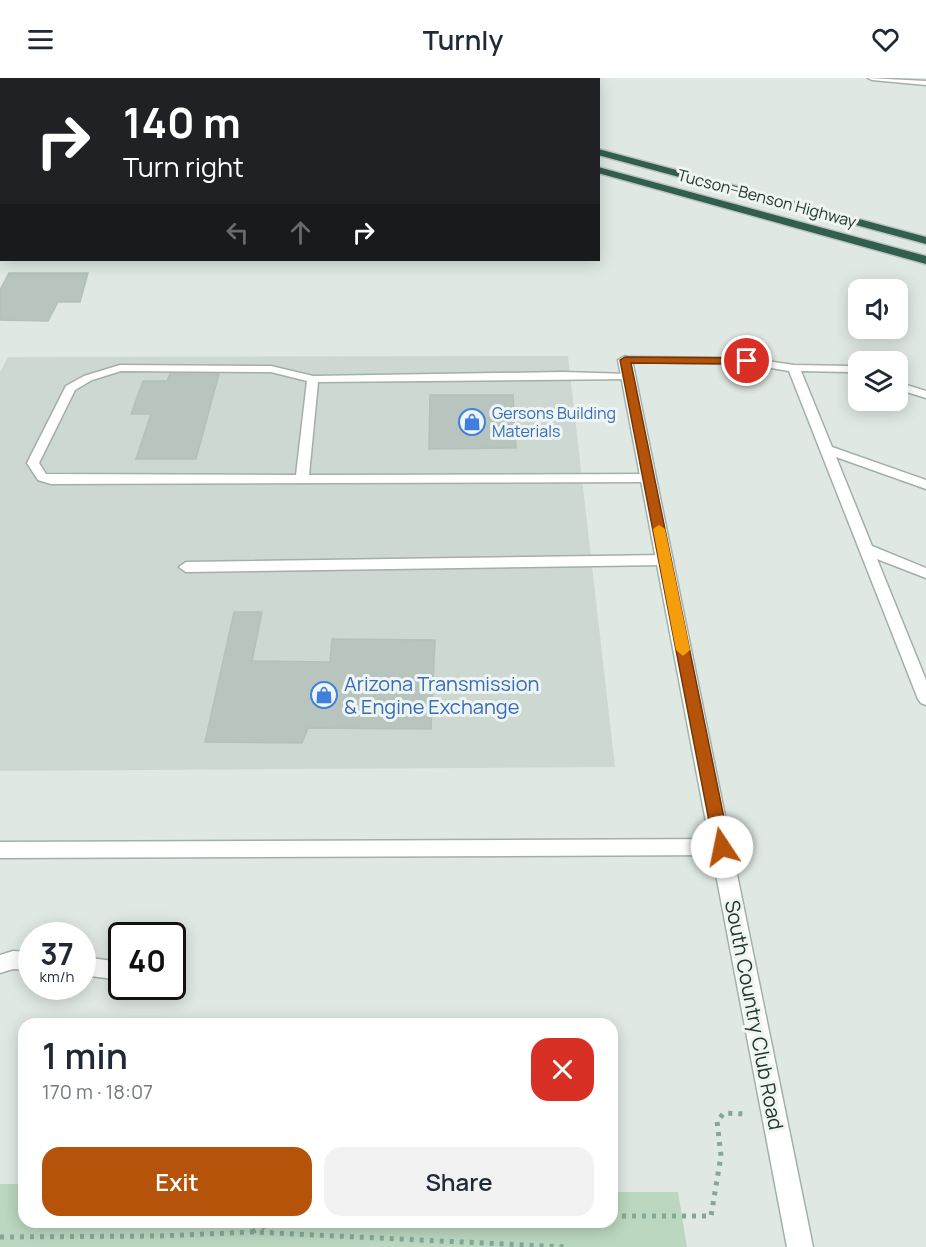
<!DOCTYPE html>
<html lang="en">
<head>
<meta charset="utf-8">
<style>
  :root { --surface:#fff; --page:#f2f2f3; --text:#1f2937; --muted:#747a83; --accent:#b45309 }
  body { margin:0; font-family:Manrope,sans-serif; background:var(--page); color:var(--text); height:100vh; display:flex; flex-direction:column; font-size:22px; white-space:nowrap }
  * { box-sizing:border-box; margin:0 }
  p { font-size:20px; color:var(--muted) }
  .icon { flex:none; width:33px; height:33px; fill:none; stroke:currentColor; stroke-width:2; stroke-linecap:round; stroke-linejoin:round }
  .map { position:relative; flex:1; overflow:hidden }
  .sheet { position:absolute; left:18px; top:940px; width:600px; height:210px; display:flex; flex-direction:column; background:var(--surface); border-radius:18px; box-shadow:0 3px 15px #0003 }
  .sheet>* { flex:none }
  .top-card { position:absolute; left:0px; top:0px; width:600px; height:183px; box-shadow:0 3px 15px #0003; background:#202124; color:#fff; overflow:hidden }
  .controls { position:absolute; left:848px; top:201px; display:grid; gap:12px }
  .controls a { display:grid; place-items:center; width:60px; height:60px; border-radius:12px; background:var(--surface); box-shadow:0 3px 15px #0003; font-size:30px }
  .speed { position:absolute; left:18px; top:844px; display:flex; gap:12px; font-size:30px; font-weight:700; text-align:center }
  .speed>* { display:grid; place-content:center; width:78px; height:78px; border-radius:50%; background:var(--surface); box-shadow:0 3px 15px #0003; line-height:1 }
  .speed small { font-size:15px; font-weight:400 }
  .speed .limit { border:3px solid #111; border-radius:9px; background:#fff; color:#111 }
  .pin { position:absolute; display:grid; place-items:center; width:51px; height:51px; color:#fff; margin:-26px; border:3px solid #fff; border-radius:50%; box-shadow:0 2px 6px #0007 }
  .me { position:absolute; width:66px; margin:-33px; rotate:349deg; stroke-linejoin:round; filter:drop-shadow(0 0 4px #0008) }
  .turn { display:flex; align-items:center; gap:21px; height:126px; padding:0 24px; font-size:27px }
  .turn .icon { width:78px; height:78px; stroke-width:2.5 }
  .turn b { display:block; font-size:42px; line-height:51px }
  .lanes { display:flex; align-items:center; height:57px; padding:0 24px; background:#0003; justify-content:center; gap:30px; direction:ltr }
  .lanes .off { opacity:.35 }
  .round { display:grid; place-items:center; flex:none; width:63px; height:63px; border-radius:18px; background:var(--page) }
  .overview { display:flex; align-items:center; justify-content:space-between; height:102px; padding:0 24px }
  h1 { font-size:36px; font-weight:600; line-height:45px }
  .cta { display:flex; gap:12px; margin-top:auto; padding:12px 24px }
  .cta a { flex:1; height:69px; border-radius:18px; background:var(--accent); color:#fff; font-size:24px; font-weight:600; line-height:69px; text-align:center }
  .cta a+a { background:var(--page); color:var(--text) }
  header { display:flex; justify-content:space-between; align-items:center; height:78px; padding:0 24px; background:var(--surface); font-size:27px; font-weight:600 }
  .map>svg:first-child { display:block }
  .built { fill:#ced8d2 }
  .green { fill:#bbd7bf }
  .building { fill:#b8c5bf; stroke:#b3c1b9; stroke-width:1.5 }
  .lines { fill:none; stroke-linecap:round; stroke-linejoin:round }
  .lane-casing { stroke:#a3afa9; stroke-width:3 }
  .street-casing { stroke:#a3afa9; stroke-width:3 }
  .secondary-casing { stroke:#a0b2a9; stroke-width:3 }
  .highway-casing { stroke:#bdc3c0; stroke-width:3 }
  .path { stroke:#84a898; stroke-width:5; stroke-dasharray:4 6; stroke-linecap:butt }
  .lane { fill:#fff; fill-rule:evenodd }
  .street { fill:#fff; fill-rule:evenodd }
  .secondary { fill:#fff; fill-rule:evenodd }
  .highway { fill:#325e4f; fill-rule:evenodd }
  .route { fill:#b45309; stroke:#753606; stroke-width:1.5 }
  .slow { fill:#f59e0b }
  .labels { text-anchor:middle; stroke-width:6; stroke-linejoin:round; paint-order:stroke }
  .far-street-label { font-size:16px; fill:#22362e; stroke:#eff5f1 }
  .far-shop-label { font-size:16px; fill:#366cbe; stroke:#eff5f1; text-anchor:start }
  .shop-label { font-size:20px; fill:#366cbe; stroke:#eff5f1; text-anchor:start }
  .street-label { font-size:20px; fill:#22362e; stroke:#eff5f1 }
</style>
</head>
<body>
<header><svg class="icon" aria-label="menu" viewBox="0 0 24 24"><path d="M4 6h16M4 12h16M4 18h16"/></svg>Turnly<svg class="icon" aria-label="heart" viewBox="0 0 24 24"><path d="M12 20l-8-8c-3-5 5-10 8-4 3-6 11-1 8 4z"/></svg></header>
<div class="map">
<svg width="926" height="1169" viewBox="0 0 926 1169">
  <rect width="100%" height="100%" fill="#dfe8e3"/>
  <path class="built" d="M568,278l47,411 -615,4v-399l8,-15z"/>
  <path class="green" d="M0,1106h24v38h588v-30h66l9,55h-687z"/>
  <path class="building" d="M9,195h79l-8,29h-22l-10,19 -48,-1v-30z
    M170,296h49l-23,85h-60l15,-45h-20l12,-33h24z
    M430,317h83l3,53 -87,1z
    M234,534h28l-10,49 78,1 2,-23 103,1 -4,89 -123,-1 -6,15 -97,-1z"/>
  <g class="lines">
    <defs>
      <path id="lane" d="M868,0l58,3v4l-54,-5z
        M625,279l122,1 47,7 55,1 9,2v7l-10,-3 -47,-1 31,76 94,33v9l-90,-32 36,89 54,22v10l-49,-19 49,121v25l-5,-2 -3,-4 -129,-328 -42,-7 -126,-2 -2,-2z
        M120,287l151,1 42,10 250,-4 66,2 6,3 -2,2 -315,3 -9,93 340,-1 6,4 -6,4 -598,2 -13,-4 -11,-17 39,-77 18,-10zM121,293l150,1 36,9 -11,94 -250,-1 -7,-11 36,-73 17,-10z
        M897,304l29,9v7l-29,-9z
        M666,477l7,5 -7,5 -480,7 -7,-5 7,-5z
        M722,761l6,3 3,5 -3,5 -6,3 -722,3v-16z
        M13,873l19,1v18l-19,-1 -13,4v-18z
        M82,879l40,5v18l-40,-5z
        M172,890l8,2 3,7 -3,7 -7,2z"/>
      <path id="street" d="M0,145h2v6h-2z"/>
      <path id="secondary" d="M625,278l7,4 181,887h-26l-169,-887z"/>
      <path id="highway" d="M259,0h13l1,2h-12z
        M318,0h14l1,2h-13z
        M598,71l328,88v7l-328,-89z
        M598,89l328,89v8l-328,-91z"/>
    </defs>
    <use href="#lane" class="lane-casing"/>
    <use href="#street" class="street-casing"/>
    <use href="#secondary" class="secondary-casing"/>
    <use href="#highway" class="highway-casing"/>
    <path class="path" d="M612,1138h99l10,-60 -4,-35 7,-8 21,1
      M252,1154l22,-10
      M0,1159l161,-1 91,-4 315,15"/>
    <use href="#lane" class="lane"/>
    <use href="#street" class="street"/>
    <use href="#secondary" class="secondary"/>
    <use href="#highway" class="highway"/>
  </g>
  <path class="route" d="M625,279l122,1 5,3 -5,3 -116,-1 99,484 -3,5 -5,2 -6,-2 -2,-5 -94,-487z"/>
  <path class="slow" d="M659,447l6,4 25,121 -7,6 -7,-6 -23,-121z"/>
  <defs>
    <symbol id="shop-ring" viewBox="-11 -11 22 22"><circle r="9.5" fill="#eff5f1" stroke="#3f7fe0" stroke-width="1.5"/><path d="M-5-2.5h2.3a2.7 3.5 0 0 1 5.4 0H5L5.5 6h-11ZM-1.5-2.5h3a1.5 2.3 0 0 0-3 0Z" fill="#3f7fe0"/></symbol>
  </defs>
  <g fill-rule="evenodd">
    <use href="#shop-ring" x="457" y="329" width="30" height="30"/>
    <use href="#shop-ring" x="309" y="602" width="30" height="30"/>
  </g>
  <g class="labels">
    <g class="far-street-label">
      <text transform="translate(767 120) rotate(15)" y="6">Tucson–Benson Highway</text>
    </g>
    <g class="far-shop-label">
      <text x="492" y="341">Gersons Building<tspan x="492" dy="18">Materials</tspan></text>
    </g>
    <g class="shop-label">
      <text x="344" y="613">Arizona Transmission<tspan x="344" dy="23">&amp; Engine Exchange</tspan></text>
    </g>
    <g class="street-label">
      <text transform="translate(754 937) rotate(79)" y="7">South Country Club Road</text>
    </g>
  </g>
</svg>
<div class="controls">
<a><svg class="icon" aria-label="sound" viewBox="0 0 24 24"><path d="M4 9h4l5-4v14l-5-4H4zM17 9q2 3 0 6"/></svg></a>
<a><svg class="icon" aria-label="layers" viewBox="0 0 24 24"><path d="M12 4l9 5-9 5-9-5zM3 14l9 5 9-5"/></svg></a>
</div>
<div class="speed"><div>37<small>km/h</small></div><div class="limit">40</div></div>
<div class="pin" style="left:747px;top:283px;background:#d93025"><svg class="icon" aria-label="arrive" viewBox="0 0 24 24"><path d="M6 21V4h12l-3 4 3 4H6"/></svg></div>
<svg class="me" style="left:722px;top:769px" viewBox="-20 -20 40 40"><circle r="19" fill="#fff"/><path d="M0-13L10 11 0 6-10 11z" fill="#b45309"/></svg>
<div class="top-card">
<div class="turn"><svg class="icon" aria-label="right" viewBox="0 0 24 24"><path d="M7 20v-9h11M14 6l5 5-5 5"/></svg><div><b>140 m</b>Turn right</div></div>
<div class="lanes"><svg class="icon off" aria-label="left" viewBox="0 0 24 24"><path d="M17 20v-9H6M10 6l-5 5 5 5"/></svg><svg class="icon off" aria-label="ahead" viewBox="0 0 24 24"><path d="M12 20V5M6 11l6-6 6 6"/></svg><svg class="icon" aria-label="right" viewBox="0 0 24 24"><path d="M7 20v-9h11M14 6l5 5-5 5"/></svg></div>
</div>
<section class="sheet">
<div class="overview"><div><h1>1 min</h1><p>170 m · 18:07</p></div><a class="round" style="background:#d93025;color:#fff"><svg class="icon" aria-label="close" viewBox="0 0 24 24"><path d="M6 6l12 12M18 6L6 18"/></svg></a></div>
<div class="cta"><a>Exit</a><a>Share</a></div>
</section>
</div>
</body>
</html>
